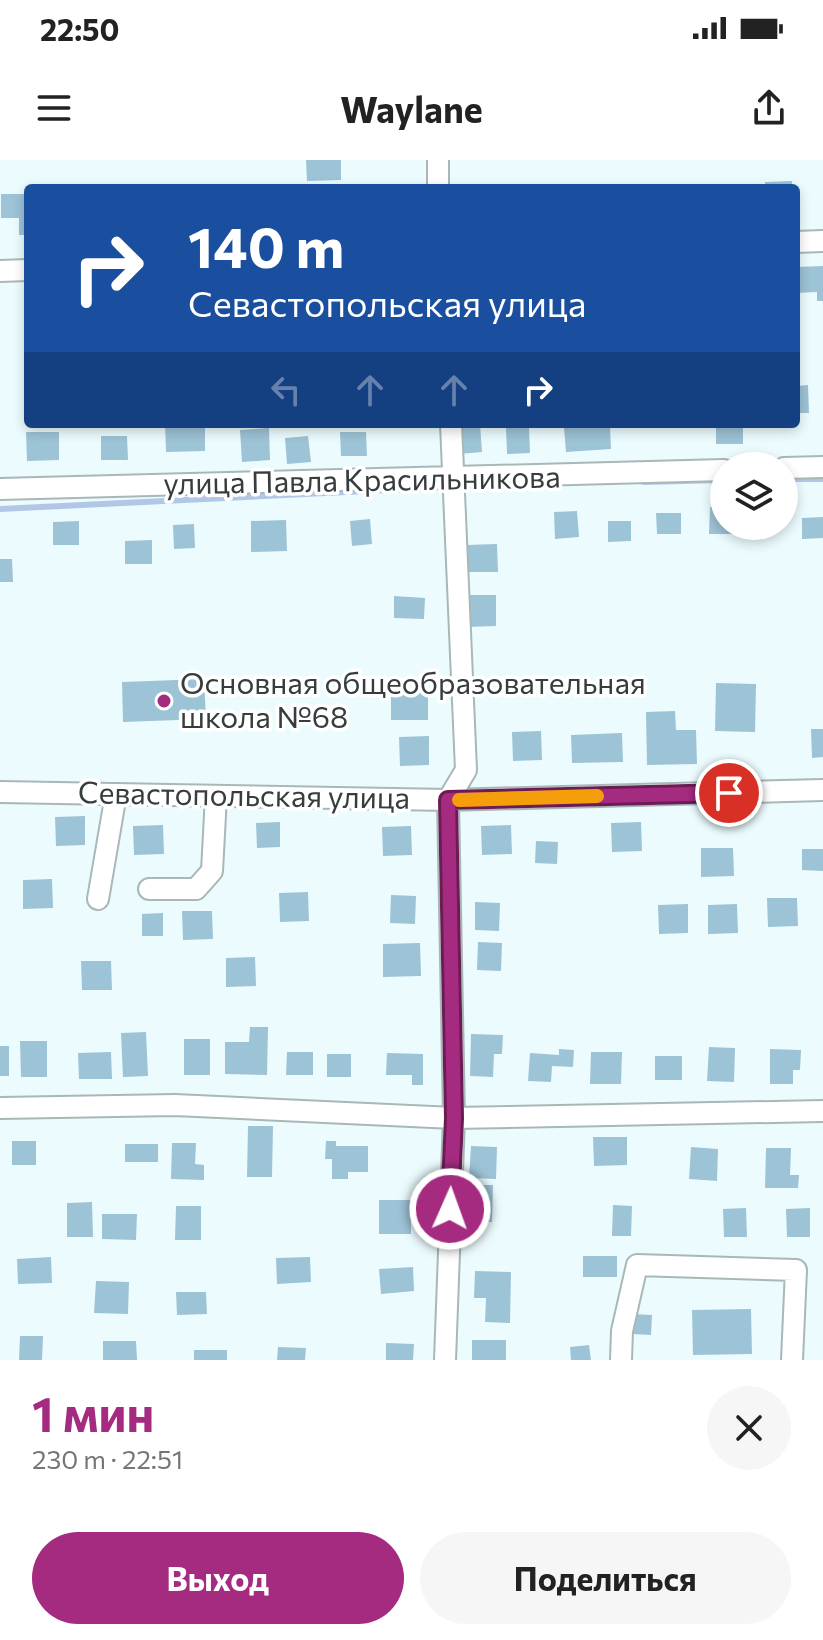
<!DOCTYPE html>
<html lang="ru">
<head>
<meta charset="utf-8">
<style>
  :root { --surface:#fff; --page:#f6f6f6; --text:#222; --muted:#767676; --accent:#a52b81 }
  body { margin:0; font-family:Commissioner,sans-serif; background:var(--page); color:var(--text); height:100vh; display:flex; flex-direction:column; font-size:30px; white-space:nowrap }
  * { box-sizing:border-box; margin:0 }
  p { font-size:26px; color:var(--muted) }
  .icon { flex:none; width:44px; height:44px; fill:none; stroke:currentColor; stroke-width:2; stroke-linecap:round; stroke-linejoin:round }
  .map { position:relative; height:1200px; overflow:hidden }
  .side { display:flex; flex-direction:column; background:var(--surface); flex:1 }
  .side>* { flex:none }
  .banner { position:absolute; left:24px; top:24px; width:776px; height:244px; border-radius:8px; box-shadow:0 4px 12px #0003; background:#1a4fa0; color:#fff; overflow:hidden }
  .controls { position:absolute; left:710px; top:292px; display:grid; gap:16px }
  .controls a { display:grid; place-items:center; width:88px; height:88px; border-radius:50%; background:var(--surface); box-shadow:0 4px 12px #0003; font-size:40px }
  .pin { position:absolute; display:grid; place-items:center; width:68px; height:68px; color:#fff; margin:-34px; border:4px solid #fff; border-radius:50%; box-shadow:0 2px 8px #0007 }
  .me { position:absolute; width:88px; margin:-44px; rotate:2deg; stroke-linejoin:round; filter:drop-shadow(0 0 6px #0008) }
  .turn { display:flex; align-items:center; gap:28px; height:168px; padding:0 32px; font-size:36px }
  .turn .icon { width:104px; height:104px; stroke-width:2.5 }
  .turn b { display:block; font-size:56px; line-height:68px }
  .lanes { display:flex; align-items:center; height:76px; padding:0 32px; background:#0003; justify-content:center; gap:40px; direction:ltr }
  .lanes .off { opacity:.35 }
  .round { display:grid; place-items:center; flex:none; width:84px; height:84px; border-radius:42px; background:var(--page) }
  .overview { display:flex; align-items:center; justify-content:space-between; height:136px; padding:0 32px }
  h1 { font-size:48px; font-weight:700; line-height:60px; color:var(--accent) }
  .cta { display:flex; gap:16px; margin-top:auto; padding:16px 32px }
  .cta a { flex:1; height:92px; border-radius:48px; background:var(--accent); color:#fff; font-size:32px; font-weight:700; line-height:92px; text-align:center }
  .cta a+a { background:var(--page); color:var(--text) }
  .status { display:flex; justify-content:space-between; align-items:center; height:56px; padding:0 40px; background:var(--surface); direction:ltr }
  .status svg { height:22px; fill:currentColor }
  header { display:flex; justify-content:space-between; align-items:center; height:104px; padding:0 32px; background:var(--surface); font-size:36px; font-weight:700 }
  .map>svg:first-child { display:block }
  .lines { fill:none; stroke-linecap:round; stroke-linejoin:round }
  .stream { stroke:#b2c7e6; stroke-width:6 }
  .building { fill:#9dc3d6 }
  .minor-casing { stroke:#a8b7b8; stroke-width:24 }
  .minor { stroke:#fff; stroke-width:20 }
  .route-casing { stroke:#6b1c54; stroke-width:20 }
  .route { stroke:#a52b81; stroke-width:14 }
  .slow { stroke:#f59e0b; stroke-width:14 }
  .poi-dot { fill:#a52b81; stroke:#fff; stroke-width:3 }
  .labels { text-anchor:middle; stroke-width:7; stroke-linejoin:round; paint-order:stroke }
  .street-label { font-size:30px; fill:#373d3e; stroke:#fff }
  .poi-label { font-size:30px; fill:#373d3e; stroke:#fff; text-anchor:start }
</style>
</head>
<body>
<div class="status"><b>22:50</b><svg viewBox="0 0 49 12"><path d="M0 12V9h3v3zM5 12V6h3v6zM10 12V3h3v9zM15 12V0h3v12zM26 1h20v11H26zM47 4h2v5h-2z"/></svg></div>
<header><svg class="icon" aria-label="menu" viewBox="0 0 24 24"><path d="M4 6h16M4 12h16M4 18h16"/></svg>Waylane<svg class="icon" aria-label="share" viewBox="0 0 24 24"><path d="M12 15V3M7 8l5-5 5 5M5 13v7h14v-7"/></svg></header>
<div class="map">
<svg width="823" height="1200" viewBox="0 0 823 1200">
  <rect width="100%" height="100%" fill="#ecfcfe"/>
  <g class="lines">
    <path class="stream" d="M784,319h39
      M644,322l80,-2
      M0,349l449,-22"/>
  </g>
  <path class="building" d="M306,0h35v20l-34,1z
    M792,21v7h-27v-6z
    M1,34h27v41h-9v-17h-18z
    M823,106v35h-6v-9l-21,1v-26z
    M808,225l1,28h-13v-27z
    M165,264h40v27l-39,1z
    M458,264h22l2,28 -23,2z
    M716,264h27v20h-27z
    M610,266l1,23 -45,3 -2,-24z
    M529,267l1,26 -23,1 -1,-26z
    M269,268l1,32 -28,2 -2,-32z
    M26,272h33v28l-32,1z
    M340,272h26l1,24h-26z
    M101,276h26l1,24h-27z
    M308,276l3,26 -24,2 -2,-26z
    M710,347l14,1v18h9l-1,8h-23z
    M577,351l2,26 -24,2 -1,-27z
    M656,353h25v21h-24z
    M823,357v21l-21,1v-21z
    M370,359l2,25 -20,2 -2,-25z
    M286,360l1,31 -36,1v-31z
    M79,361v24h-26v-23z
    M608,361h23v20l-23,1z
    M194,364l1,24 -21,1 -1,-24z
    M152,380v24h-27v-23z
    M497,384l1,28h-31l-1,-27z
    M0,399h12l1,23h-13z
    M466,435h30v31l-30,1z
    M394,436l31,2 -1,21 -30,-1z
    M204,519l2,40 -83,3 -1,-40z
    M716,523l40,1 -1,48 -40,-1z
    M391,532h37v28h-37z
    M675,551l1,19h20l1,34 -50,1 -1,-53z
    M811,569h12v28l-11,1z
    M541,571l1,29 -29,1 -1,-29z
    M622,573l1,29 -51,1 -1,-28z
    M429,576v29l-29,1 -1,-29z
    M85,656v29l-29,1 -1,-29z
    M280,662v25l-23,1 -1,-25z
    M641,662l1,29 -30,1 -1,-29z
    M163,665l1,29 -30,1 -1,-29z
    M511,665l1,29 -30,1 -1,-29z
    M411,666l1,29 -29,1 -1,-29z
    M536,681l22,1 -1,22 -22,-1z
    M701,688h32l1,28 -33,1z
    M802,689h21v22l-21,-1z
    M52,719l1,29 -30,1v-29z
    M308,732l1,29 -29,1 -1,-29z
    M391,735l25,1 -1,28 -25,-1z
    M767,738h30l1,28 -30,1z
    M475,742l25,1 -1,28 -24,-1z
    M688,744v29l-29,1 -1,-29z
    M737,744l1,29 -30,1v-29z
    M182,751h30l1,28 -30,1z
    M163,753v23h-21v-22z
    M478,782l24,1 -1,28 -24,-1z
    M420,783l1,33 -38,1v-33z
    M255,797l1,29 -30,1v-29z
    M81,801h30l1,29h-30z
    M250,867h18l-1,48 -42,-1v-32h24z
    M146,872l2,44 -25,1 -2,-44z
    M471,874l32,1 -1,19h-8l-1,23 -23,-1z
    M184,879h26v36h-26z
    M20,881h27v36h-26z
    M0,886h9v30h-9z
    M709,887l26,1 -1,34 -27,-1z
    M559,889l15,1 -1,17 -21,-1 -1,16 -23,-1 2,-28 29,2z
    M770,889l31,1 -1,20h-7v14h-23z
    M111,892l1,27h-33l-1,-26z
    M287,892h26v23h-27z
    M591,892h31l-1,32h-31z
    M387,893l36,1v31h-11v-10h-26z
    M327,894h24v23h-24z
    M655,896h27v24h-27z
    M248,966h25l-1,51h-25z
    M593,977h34v28l-33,1z
    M12,981h24v24h-24z
    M326,981h10v5h32v26h-20v7h-16v-20h-7z
    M172,983h24l-1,21 9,1v15l-33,-1z
    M125,984h33v18h-33z
    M471,986l26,1 -1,32 -27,-1z
    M691,987l27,2 -1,32 -28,-2z
    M766,988h25l-1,27h9l-1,13h-33z
    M469,1025h24l-1,37h-24z
    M379,1040h47v14h-15v20h-32z
    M92,1042l1,35h-26v-34z
    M613,1045l19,1 -1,30h-19z
    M176,1046h25v34h-26z
    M746,1048l1,29h-23l-1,-28z
    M810,1048v29h-23l-1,-28z
    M102,1054h35l-1,26 -34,-1z
    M583,1096h34v21h-34z
    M51,1097l1,26 -34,1 -1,-25z
    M310,1097l1,25 -34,2 -1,-26z
    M413,1107l1,24 -33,3 -2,-25z
    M475,1111l36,1 -1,51 -25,-1 1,-24h-12z
    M96,1121l33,1 -1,32 -34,-1z
    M176,1132h30l1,22 -30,1z
    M751,1149l1,45 -59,1 -1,-45z
    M632,1154l20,1 -1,20 -19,-1z
    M20,1176h23l-1,24h-23z
    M472,1180h34v20h-34z
    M103,1181h33l1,19h-34z
    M386,1183l28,1 -1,16h-27z
    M589,1185l2,15h-20l-1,-13z
    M278,1187l28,1 -1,12h-28z
    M194,1190h33v10h-33z"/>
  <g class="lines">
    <defs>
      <path id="minor" d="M438,0v28
        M796,82l27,-1
        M0,111l28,-1
        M784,308l39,-1
        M0,329l724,-19
        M0,632l448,8 375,-10
        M149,729h47l16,-18 4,-75
        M98,739l18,-105
        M0,948l175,-3 279,13 369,-7
        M445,1200l9,-242 -6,-318 18,-30 -15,-346
        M621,1200l1,-29 15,-66 159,5 -4,90"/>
    </defs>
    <use href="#minor" class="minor-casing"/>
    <use href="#minor" class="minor"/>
  </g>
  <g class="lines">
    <defs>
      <path id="route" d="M450,1049l4,-91 -6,-318 281,-7"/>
    </defs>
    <use href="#route" class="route-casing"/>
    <use href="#route" class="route"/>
    <path class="slow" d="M459,640l138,-4"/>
  </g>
  <circle class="poi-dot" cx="164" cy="541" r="8"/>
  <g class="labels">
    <g class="street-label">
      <text transform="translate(362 321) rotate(-1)" y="10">улица Павла Красильникова</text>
      <text transform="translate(244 636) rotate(1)" y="10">Севастопольская улица</text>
    </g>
    <g class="poi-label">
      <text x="180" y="534">Основная общеобразовательная<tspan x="180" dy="34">школа №68</tspan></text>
    </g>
  </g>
</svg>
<div class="controls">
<a><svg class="icon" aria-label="layers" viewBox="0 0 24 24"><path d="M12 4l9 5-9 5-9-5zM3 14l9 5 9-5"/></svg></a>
</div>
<div class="pin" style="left:729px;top:633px;background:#d93025"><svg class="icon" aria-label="arrive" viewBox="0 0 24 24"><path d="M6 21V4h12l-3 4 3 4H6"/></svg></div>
<svg class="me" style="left:450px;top:1049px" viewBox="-20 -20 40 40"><circle r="17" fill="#a52b81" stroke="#fff" stroke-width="3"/><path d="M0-11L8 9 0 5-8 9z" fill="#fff"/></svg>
<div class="banner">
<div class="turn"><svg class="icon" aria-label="right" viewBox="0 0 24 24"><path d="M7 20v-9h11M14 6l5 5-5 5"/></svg><div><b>140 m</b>Севастопольская улица</div></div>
<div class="lanes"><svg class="icon off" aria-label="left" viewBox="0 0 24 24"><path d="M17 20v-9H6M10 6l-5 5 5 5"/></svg><svg class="icon off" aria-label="ahead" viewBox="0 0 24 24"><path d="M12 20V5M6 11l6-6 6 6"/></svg><svg class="icon off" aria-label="ahead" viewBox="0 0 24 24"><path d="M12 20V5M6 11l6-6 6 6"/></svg><svg class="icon" aria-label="right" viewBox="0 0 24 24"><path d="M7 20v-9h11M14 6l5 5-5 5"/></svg></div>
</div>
</div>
<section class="side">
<div class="overview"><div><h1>1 мин</h1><p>230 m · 22:51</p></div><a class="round"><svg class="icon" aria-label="close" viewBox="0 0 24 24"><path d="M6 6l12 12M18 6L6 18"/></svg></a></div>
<div class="cta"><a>Выход</a><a>Поделиться</a></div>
</section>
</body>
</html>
